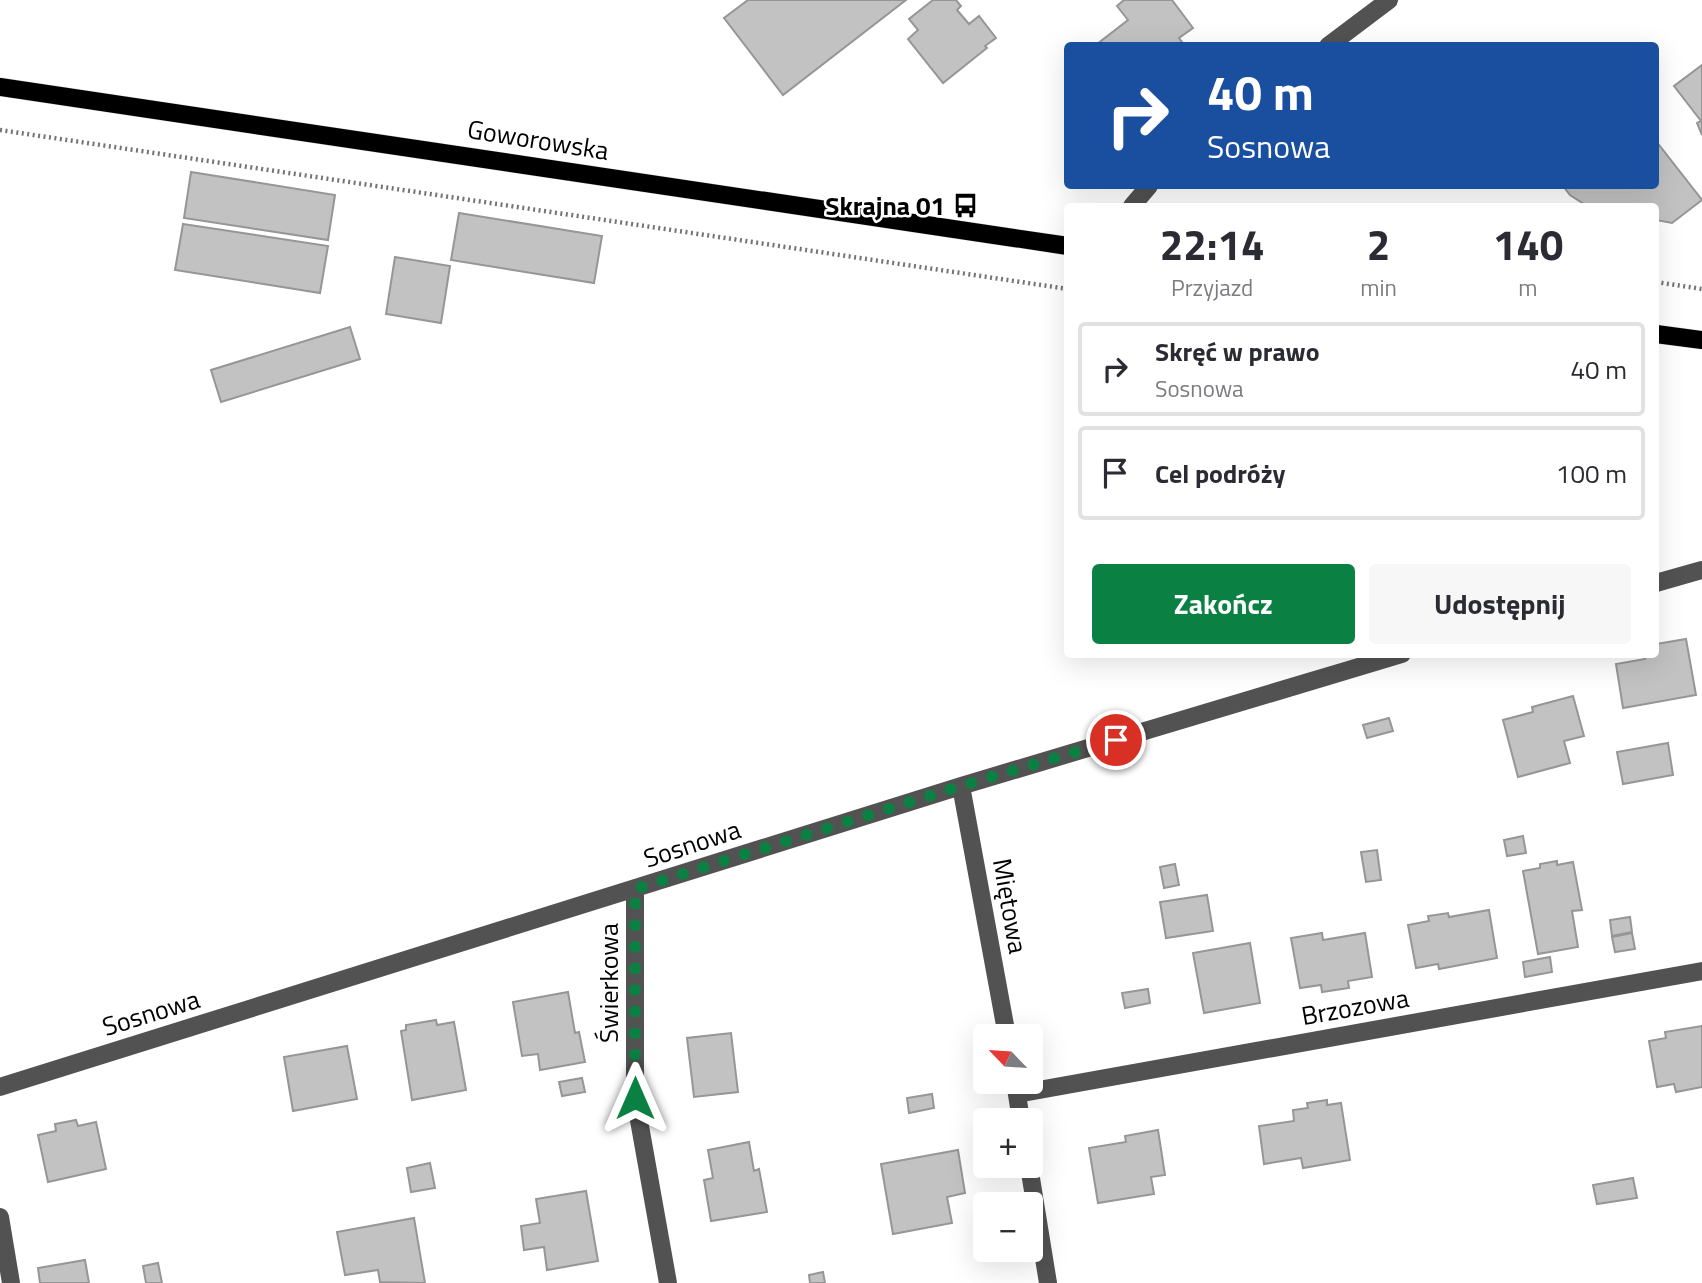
<!DOCTYPE html>
<html lang="pl">
<head>
<meta charset="utf-8">
<style>
  :root { --surface:#fff; --page:#f7f7f7; --text:#2b2b33; --muted:#7c7c81; --line:#e1e1e2; --accent:#0b8043 }
  body { margin:0; font-family:"Titillium Web",sans-serif; background:var(--page); color:var(--text); height:100vh; display:flex; flex-direction:column; font-size:26px; white-space:nowrap }
  * { box-sizing:border-box; margin:0 }
  p { font-size:23px; color:var(--muted) }
  .icon { flex:none; width:38px; height:38px; fill:none; stroke:currentColor; stroke-width:2; stroke-linecap:round; stroke-linejoin:round }
  .map { position:relative; flex:1; overflow:hidden }
  .panel { position:absolute; left:1064px; top:203px; width:595px; height:455px; display:flex; flex-direction:column; background:var(--surface); border-radius:7px; box-shadow:0 7px 28px #0002 }
  .panel>* { flex:none }
  .top-card { position:absolute; left:1064px; top:42px; width:595px; height:147px; border-radius:7px; box-shadow:0 7px 28px #0002; background:#1a4fa0; color:#fff; overflow:hidden }
  .needle { width:46px; rotate:295deg }
  .fabs { position:absolute; left:973px; top:1024px; display:grid; gap:14px }
  .fabs a { display:grid; place-items:center; width:70px; height:70px; border-radius:7px; background:var(--surface); box-shadow:0 7px 28px #0002; font-size:35px }
  .pin { position:absolute; display:grid; place-items:center; width:60px; height:60px; color:#fff; margin:-30px; border:4px solid #fff; border-radius:50%; box-shadow:0 2px 7px #0007 }
  .me { position:absolute; width:77px; margin:-38px; rotate:0deg; stroke-linejoin:round; filter:drop-shadow(0 0 5px #0008) }
  .turn { display:flex; align-items:center; gap:24px; height:147px; padding:0 28px; font-size:32px }
  .turn .icon { width:91px; height:91px; stroke-width:2.5 }
  .turn b { display:block; font-size:49px; line-height:60px }
  .eta { display:flex; justify-content:space-evenly; align-items:center; height:119px; text-align:center }
  .eta b { font-size:42px; font-weight:700; line-height:49px }
  .primary-button { display:flex; gap:14px; margin-top:auto; padding:14px 28px }
  .primary-button a { flex:1; height:80px; border-radius:7px; background:var(--accent); color:#fff; font-size:28px; font-weight:700; line-height:80px; text-align:center }
  .primary-button a+a { background:var(--page); color:var(--text) }
  ul { padding:0; list-style:none }
  li { display:flex; align-items:center; gap:21px; height:94px; margin:0 14px 10px; padding:0 14px; border:4px solid var(--line); border-radius:7px }
  li div { flex:1 }
  li b { display:block; font-size:26px }
  li em { font-style:normal }
  .map>svg:first-child { display:block }
  .building { fill:#c2c2c2; stroke:#969696; stroke-width:2 }
  .lines { fill:none; stroke-linecap:round; stroke-linejoin:round }
  .major-casing { stroke:#dbdbdb; stroke-width:19 }
  .path { stroke:#747474; stroke-width:4.5; stroke-dasharray:2 3.5; stroke-linecap:butt }
  .minor { stroke:#525252; stroke-width:18 }
  .major { stroke:#000; stroke-width:18 }
  .route { stroke:#0b8043; stroke-width:12; stroke-dasharray:0 21.6 }
  .labels { text-anchor:middle; stroke-width:5; stroke-linejoin:round; paint-order:stroke }
  .street-label { font-size:26px; fill:#000; stroke:#fff }
  .poi-label { font-size:26px; font-weight:bold; fill:#000; stroke:#fff; text-anchor:end }
</style>
</head>
<body>
<div class="map">
<svg width="1702" height="1283" viewBox="0 0 1702 1283">
  <rect width="100%" height="100%" fill="#fff"/>
  <path class="building" d="M748,0h158l-123,95 -59,-77z
    M933,0h23l5,6 -4,4 12,14 10,-8 17,22 -11,8 2,2 -44,35 -35,-44 10,-9 -9,-11z
    M1124,0h48l21,28 -14,10 6,8h-87l-1,-2 31,-24 -11,-14z
    M1702,65v70l-5,-12 4,-2 -27,-35z
    M1656,141l46,59 -30,23 -16,-3v-14h-69l-17,-11 -7,-9h93z
    M191,172l144,23 -7,45 -144,-22z
    M459,213l143,23 -8,47 -143,-23z
    M183,224l145,22 -8,47 -145,-23z
    M395,257l55,9 -9,57 -55,-9z
    M350,327l10,32 -139,43 -10,-32z
    M1686,639l10,56 -73,13 -7,-44 29,-5 -1,-5h12v-10z
    M1573,696l11,40 -20,5 6,22 -52,14 -15,-57 30,-8 -1,-5z
    M1389,718l4,13 -26,7 -4,-13z
    M1668,743l5,32 -50,9 -6,-32z
    M1523,836l3,17 -19,3 -3,-16z
    M1377,850l4,30 -15,2 -5,-30z
    M1557,861v4l16,-3 9,48 -10,1 6,36 -40,7 -15,-83 17,-3v-4z
    M1175,864l4,21 -15,3 -4,-21z
    M1207,895l6,36 -47,7 -6,-36z
    M1489,910l8,48 -58,11 -1,-5 -22,4 -8,-43 21,-4 -1,-5 20,-3 1,4z
    M1630,917l2,15 -20,4 -2,-16z
    M1322,933l1,7 42,-7 7,44 -24,4 1,7 -27,4 -1,-7 -21,3 -9,-50z
    M1632,933l3,16 -20,3 -3,-15z
    M1250,943l10,60 -56,10 -11,-60z
    M1550,957l2,15 -27,5 -2,-15z
    M1148,989l2,14 -25,5 -3,-15z
    M568,992l7,41 4,-1 6,30 -45,8 -2,-16 -16,2 -9,-54z
    M436,1020l1,5 17,-3 12,68 -54,10 -11,-69 5,-1v-5z
    M1702,1026v61l-26,5 -2,-8 -17,3 -8,-46 17,-3 -1,-6z
    M731,1033l7,59 -44,5 -7,-59z
    M347,1046l10,53 -64,12 -9,-54z
    M582,1078l3,14 -23,4 -3,-14z
    M932,1094l2,14 -25,5 -2,-15z
    M1327,1100v5l14,-2 9,57 -47,8 -2,-10 -37,6 -5,-38 35,-5 -1,-11 15,-2 -1,-5z
    M76,1120l2,6 18,-4 10,47 -58,13 -10,-47 18,-4 -1,-7z
    M1158,1130l7,45 -14,2 3,17 -56,9 -9,-55 37,-6 -1,-6z
    M749,1142l5,29 5,-2 8,43 -56,9 -7,-41 9,-2 -5,-28z
    M958,1150l7,43 -18,4 5,26 -59,11 -12,-70z
    M430,1163l5,25 -24,4 -4,-24z
    M1633,1178l4,20 -40,6 -4,-19z
    M586,1191l12,70 -51,9 -3,-23 -20,3 -3,-24 19,-3 -4,-24z
    M414,1218l11,65 -45,-1 -2,-12 -33,5 -8,-43z
    M85,1260l4,23h-49l-2,-15z
    M158,1263l4,20h-16l-3,-17z
    M823,1272l2,11h-15l-1,-8z"/>
  <g class="lines">
    <defs>
      <path id="major" d="M0,87l1068,159
        M1656,334l46,6"/>
    </defs>
    <use href="#major" class="major-casing"/>
    <path class="path" d="M0,130l1068,159
      M1656,282l46,7"/>
    <path class="minor" d="M1328,46l61,-46
      M1132,206l17,-20
      M1656,583l46,-13
      M961,786l46,250
      M635,889v209l33,185
      M1015,1082l6,38
      M0,1087l961,-301 441,-132
      M1017,1094l685,-123
      M1029,1166l19,117
      M0,1217l11,66"/>
    <use href="#major" class="major"/>
  </g>
  <g class="lines">
    <path class="route" d="M635,1098v-209l326,-103 155,-46"/>
  </g>
  <defs>
    <symbol id="bus-bare" viewBox="-9 -9 18 18"><path d="M-5-6H5V4H4V6H2V4H-2V6H-4V4H-5ZM-3.5-4V0h7V-4ZM-3.5 1.2v1.5H-2V1.2ZM2 1.2v1.5H3.5V1.2Z" fill="#000" stroke="#fff" stroke-width="2.5" paint-order="stroke"/></symbol>
  </defs>
  <g fill-rule="evenodd">
    <use href="#bus-bare" x="948" y="188" width="35" height="35"/>
  </g>
  <g class="labels">
    <g class="street-label">
      <text transform="translate(538 140) rotate(9)" y="9">Goworowska</text>
      <text transform="translate(692 844) rotate(-18)" y="9">Sosnowa</text>
      <text transform="translate(1010 906) rotate(80)" y="9">Miętowa</text>
      <text transform="translate(609 983) rotate(-90)" y="9">Świerkowa</text>
      <text transform="translate(1355 1007) rotate(-10)" y="9">Brzozowa</text>
      <text transform="translate(151 1013) rotate(-17)" y="9">Sosnowa</text>
    </g>
    <g class="poi-label">
      <text x="945" y="215">Skrajna 01</text>
    </g>
  </g>
</svg>
<div class="fabs">
<a><svg class="needle" viewBox="-14 -14 28 28"><path d="M0-13l5 13h-10z" fill="#e53935"/><path d="M0 13l5-13h-10z" fill="#7c7c81"/></svg></a>
<a>+</a>
<a>−</a>
</div>
<div class="pin" style="left:1116px;top:740px;background:#d93025"><svg class="icon" aria-label="arrive" viewBox="0 0 24 24"><path d="M6 21V4h12l-3 4 3 4H6"/></svg></div>
<svg class="me" style="left:635px;top:1098px" viewBox="-20 -20 40 40"><path d="M0-17L14 15 0 8-14 15z" fill="#0b8043" stroke="#fff" stroke-width="4"/></svg>
<div class="top-card">
<div class="turn"><svg class="icon" aria-label="right" viewBox="0 0 24 24"><path d="M7 20v-9h11M14 6l5 5-5 5"/></svg><div><b>40 m</b>Sosnowa</div></div>
</div>
<section class="panel">
<div class="eta">
<div><b>22:14</b><p>Przyjazd</p></div>
<div><b>2</b><p>min</p></div>
<div><b>140</b><p>m</p></div>
</div>
<ul>
<li><svg class="icon" aria-label="right" viewBox="0 0 24 24"><path d="M7 20v-9h11M14 6l5 5-5 5"/></svg><div><b>Skręć w prawo</b><p>Sosnowa</p></div><em>40 m</em></li>
<li><svg class="icon" aria-label="arrive" viewBox="0 0 24 24"><path d="M6 21V4h12l-3 4 3 4H6"/></svg><div><b>Cel podróży</b></div><em>100 m</em></li>
</ul>
<div class="primary-button"><a>Zakończ</a><a>Udostępnij</a></div>
</section>
</div>
</body>
</html>
